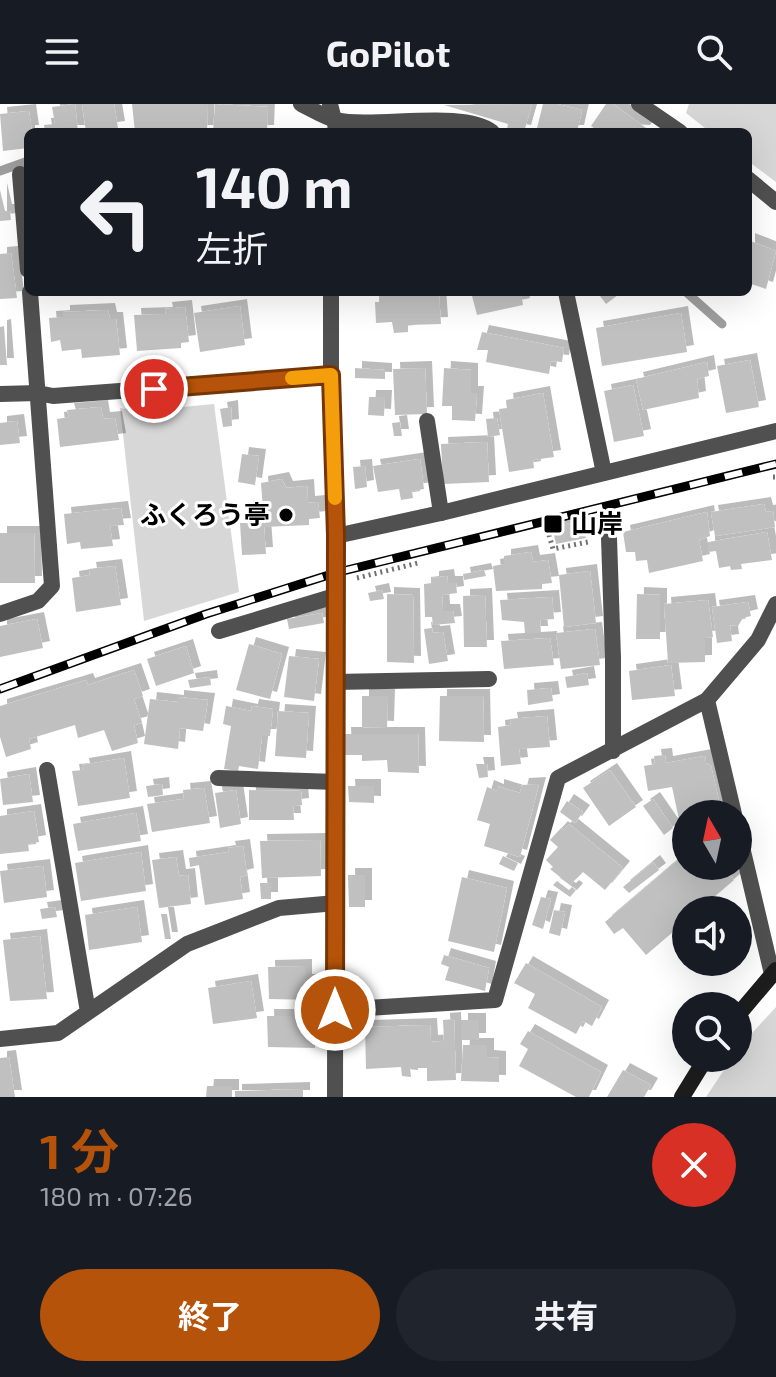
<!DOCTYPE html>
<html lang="ja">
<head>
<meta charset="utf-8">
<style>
  :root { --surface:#171b24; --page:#20242c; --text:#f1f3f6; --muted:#9ea1a6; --accent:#b45309 }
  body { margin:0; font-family:"Exo 2","Noto Sans JP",sans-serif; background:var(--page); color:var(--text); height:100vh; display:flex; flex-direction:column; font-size:30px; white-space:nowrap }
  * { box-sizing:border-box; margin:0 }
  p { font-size:26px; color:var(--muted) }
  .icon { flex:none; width:44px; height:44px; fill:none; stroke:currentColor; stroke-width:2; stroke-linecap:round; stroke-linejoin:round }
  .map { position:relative; height:993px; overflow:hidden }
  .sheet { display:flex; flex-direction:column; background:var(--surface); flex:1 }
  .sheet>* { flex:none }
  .banner { position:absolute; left:24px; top:24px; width:728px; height:168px; border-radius:12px; box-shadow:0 8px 32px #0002; background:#171b24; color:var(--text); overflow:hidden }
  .needle { width:52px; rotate:351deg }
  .fabs { position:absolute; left:672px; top:696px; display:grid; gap:16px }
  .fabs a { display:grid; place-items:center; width:80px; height:80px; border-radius:50%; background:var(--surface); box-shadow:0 8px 32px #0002; font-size:40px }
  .pin { position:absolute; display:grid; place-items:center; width:68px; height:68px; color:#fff; margin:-34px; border:4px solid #fff; border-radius:50%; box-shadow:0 2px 8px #0007 }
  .me { position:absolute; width:88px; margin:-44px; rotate:0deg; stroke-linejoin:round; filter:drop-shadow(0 0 6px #0008) }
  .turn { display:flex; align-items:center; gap:28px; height:168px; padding:0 40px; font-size:36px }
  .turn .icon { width:104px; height:104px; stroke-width:2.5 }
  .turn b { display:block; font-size:56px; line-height:68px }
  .round { display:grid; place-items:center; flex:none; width:84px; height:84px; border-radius:42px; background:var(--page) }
  .head { display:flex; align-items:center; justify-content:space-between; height:136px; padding:0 40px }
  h1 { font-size:48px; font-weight:700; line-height:60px; color:var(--accent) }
  .button { display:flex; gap:16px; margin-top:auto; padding:16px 40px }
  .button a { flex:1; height:92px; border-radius:48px; background:var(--accent); color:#fff; font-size:32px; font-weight:700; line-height:92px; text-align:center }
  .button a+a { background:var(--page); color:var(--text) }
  header { display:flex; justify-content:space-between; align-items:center; height:104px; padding:0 40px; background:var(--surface); font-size:36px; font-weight:700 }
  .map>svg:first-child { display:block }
  .green { fill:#d7d7d7 }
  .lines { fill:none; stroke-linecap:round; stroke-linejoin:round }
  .stream { stroke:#9e9e9e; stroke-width:9 }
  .building { fill:#c0c0c0; filter:url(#shadow) }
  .path { stroke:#727272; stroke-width:5; stroke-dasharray:2 4; stroke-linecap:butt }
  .lane { stroke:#505050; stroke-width:16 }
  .street { stroke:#505050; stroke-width:16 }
  .secondary { stroke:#1d1d1d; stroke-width:16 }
  .rail-casing { stroke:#000; stroke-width:9 }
  .rail { stroke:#fff; stroke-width:6; stroke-dasharray:18; stroke-linecap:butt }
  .route-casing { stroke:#753606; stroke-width:20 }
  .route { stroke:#b45309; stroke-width:14 }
  .slow { stroke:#f59e0b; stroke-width:14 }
  .poi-dot { fill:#000; stroke:#fff; stroke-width:3 }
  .labels { text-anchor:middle; stroke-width:6; stroke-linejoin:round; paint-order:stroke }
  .poi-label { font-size:26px; font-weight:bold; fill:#000; stroke:#fff; text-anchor:end }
</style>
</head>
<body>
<header><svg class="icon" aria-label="menu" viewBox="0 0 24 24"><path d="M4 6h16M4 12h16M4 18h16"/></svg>GoPilot<svg class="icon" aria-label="search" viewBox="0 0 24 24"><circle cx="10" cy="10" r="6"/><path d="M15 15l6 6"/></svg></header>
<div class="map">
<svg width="776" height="993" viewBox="0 0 776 993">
  <defs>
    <filter id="shadow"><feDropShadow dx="7" dy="-7" stdDeviation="0" flood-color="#0004"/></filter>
  </defs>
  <rect width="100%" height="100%" fill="#fff"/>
  <path class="green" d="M689,0h87v78l-28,-21v-29h-38l-24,-19z
    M214,300l25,188 -95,29 -24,-213 20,3z
    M776,903v90h-70l26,-39h6v-9l4,-5z"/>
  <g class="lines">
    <path class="stream" d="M328,28h1
      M0,67l28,-10
      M686,188l36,32"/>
  </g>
  <path class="building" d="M75,0l3,28h-33l-1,-7 11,-1 -3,-17z
    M82,0h32l4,24 -32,4z
    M132,0h76l-1,28h-72z
    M215,0l53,3 -1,25h-54z
    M532,0l-8,28 -17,-3 1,-5 -64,-19z
    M543,0h14l25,6 -5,22h-41z
    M606,0h7l33,24 -3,4 -37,-2 -7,2 -8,-6z
    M29,7l3,21h-4v16l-25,3 -3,-37z
    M0,86l5,21h5l1,9 -11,1z
    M748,136l28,11 -10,38 -18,-6z
    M11,149l6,45 -17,1v-45z
    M379,188h43v4l17,-1 2,29 -33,1v7l-14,1 -2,-11 -16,1 -1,-21h4z
    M471,188h50l2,13 -46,10z
    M597,188h25l-16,12z
    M240,202l5,39 -45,7 -6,-39z
    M185,203l4,35 -8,1v5l-44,3 -3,-36 32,-1 -1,-5z
    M108,206l2,9h6l4,36 -38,3 -1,-9 -19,2 -2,-11 -9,2 -2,-24 14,-1v-5z
    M681,209l6,39 -85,14 -6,-38z
    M4,222l3,39h-7v-38z
    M482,228l82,16 -2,14 -11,-1 -2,13 -63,-12 2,-12h-11z
    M750,256l9,47 -33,6 -9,-47z
    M707,258l2,14 -12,3 2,19 -56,12 -7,-31z
    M355,264l30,2v9l-30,-1z
    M425,264l2,46 -32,1 -2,-46z
    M444,264l27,2v23h6l-2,28 -23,-1v-14h-10z
    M633,281l11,51 -30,6 -10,-51z
    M543,289l11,64 -21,3 1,8 -25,4 -10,-63 8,-1 -1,-8z
    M369,293h16l-1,19 -16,-1z
    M101,303l2,12 12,-1 4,22 -59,7 -3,-28 12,-2 -2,-7z
    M231,303l1,19 -9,1 -3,-18z
    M497,314l3,17 -12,2 -2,-18z
    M17,317l3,22 -20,2v-22z
    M400,318l2,14h-8l-2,-13z
    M487,338l2,40 -46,2 -2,-40z
    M242,350l17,2 -4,29 -17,-3z
    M420,355l4,30 -12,2 1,7 -12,2 -2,-11 -21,3 -5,-26z
    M365,362l2,21 -12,2 -2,-22z
    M282,375l4,9 21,-2 1,17 10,-1 2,16 -11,1v6l-45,2 2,27 -24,1 -2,-32h13v-12l10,-1 -2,-27z
    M764,400l2,8 7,-1 2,16 -60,9 -4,-24z
    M121,404l3,17 -14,1 3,20 -32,3 -1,-7 -13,2 -3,-30z
    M707,408l3,24 -11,4 4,21 -54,12 -2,-13 -11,1 -1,-9h-9l-3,-20z
    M581,417l5,17 -30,6 -4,-17z
    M767,428l5,28 -31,4 1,5 -11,1 -1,-4 -11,2 -3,-17 -8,1v-10z
    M0,429h34l1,50h-35z
    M531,448l2,10 15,-2 4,23 -10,1v5l-46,2 -3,-25 11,-2v-8z
    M115,462l6,39 -45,7 -4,-34 18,-3 -1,-6z
    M484,466l2,6 -22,4 -1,-6z
    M590,467l6,52 -32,4 -5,-52z
    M447,472l1,7h8l1,10 -15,2 1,16h10l2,12 -22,2 -1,-8h-7l-1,-33 8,-1v-5z
    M382,486l2,9 -14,2 -2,-8z
    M387,490l26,1 1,68 -27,-1z
    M637,490l23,1v44h-24z
    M485,491l2,52h-23l-1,-51z
    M552,493l2,22 -14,1 1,13h-16l-1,-11 -22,-2 -2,-20z
    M708,496l5,37 -8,1v24l-37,1 -4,-59z
    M748,498l3,14 -8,2 -5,8 -8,-1 2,16 -15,2 -5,-36z
    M322,509l2,10 -35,6 -2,-10z
    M37,515l6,29 -43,9v-31z
    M432,524l1,5 10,-1 5,29 -19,3 -5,-35z
    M595,525l5,36 -39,4 -5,-36z
    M550,534l4,27 -50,4 -3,-28z
    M249,540l33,10 -12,45 -34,-9z
    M186,542l8,27 -38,13 -9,-27z
    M289,552l30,3 -5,42 -30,-4z
    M671,561l4,31 -43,4 -3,-29z
    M134,566l9,26 -9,3 8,24 -8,2 4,18 -26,8 -8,-21 -26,8 -3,-13 -46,14 2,10 -25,8 -6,-20v-31l86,-26 2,5z
    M587,569l2,12 -22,3 -2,-11z
    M210,573l1,8 -21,3 -2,-8z
    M551,584l2,13 -25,4 -1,-15z
    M362,592h26l-1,32 -25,-1z
    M440,592h43l1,46 -45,-1z
    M177,593l31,3 -5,31 -23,-3 -2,21 -34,-5 6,-45 27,3z
    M226,602l25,5 1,-5 21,3 -3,27h-8l-4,33 -19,-3 -1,5 -14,-2 7,-43 -8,-2z
    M278,607l31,2 -3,45 -31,-2z
    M547,612l3,31 -31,2 2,15 -20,2 -3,-39 13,-2 -1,-6z
    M344,630h74l1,39 -31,-1 -1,-12 -25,1v-6h-17z
    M665,651l1,8 39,-7 1,7 5,3 11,48h-36v38l-14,-65 -24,4 -4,-25 11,-2 -1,-8z
    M124,654l6,40 -52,8 -6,-35 11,-1 -1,-5z
    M476,660h11l1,13 -9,1z
    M610,666l26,37 -27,19 -26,-38z
    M29,670l4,28 -30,3 -3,-26z
    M162,680l1,11 -15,2 -2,-11z
    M539,680l-19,73 -36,-11 6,-22 -13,-4 10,-33 10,4v-5l23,7 2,-8z
    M348,682h26v17l-25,-1z
    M204,684l6,35 -58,9 -5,-28 37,-5 -1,-9z
    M236,686l5,34 -21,4 -5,-35z
    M249,686l52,1 1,14 -9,1 1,14h-45z
    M653,695l20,29 -9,7 -21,-29z
    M567,697l16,11 -8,11 -15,-11z
    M34,707l5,31 -11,2 1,7 -29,3v-38z
    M136,709l5,28 -63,10 -5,-27z
    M569,720l54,44 -18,22 -22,-18 -13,13 -20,-16 3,-2 -7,-7 12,-13 -8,-7 11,-12 2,2z
    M320,736l1,36 -59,2 -2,-37z
    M243,742l4,29 -7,2 3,22 -38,6 -6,-40 -9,2 -1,-9 40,-6 -1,-4z
    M141,748l5,39 -65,10 -6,-38z
    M686,749v13h37l11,14 -35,30h-13v11l-40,34 -23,-27 -9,6 -9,-12z
    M503,752l15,7 -4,8 -15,-7z
    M176,753l3,19 9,-1 3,29 -32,4 -7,-48z
    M653,758l6,8 -30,23 -6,-6z
    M43,762l4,31 -43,6 -4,-32z
    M348,771h17v32h-16z
    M462,773l45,11 -13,64 -46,-11z
    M557,777l12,9 3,-3 4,3 -6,7 -17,-12z
    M260,779h11v16h-10z
    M541,793l10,2 -8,30 -11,-4z
    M55,803l2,10 -15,2 -2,-10z
    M137,803l5,35 -53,8 -4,-35z
    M554,806l11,2 -5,24 -11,-3z
    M161,810h6l4,25h-6z
    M40,832l7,63 -37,2 -7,-61z
    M444,851l45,13 -4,23 -40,-11 4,-13 -8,-3z
    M526,859l76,44 -10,19 -9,-5 -7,13 -48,-26 7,-14 -21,-11z
    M305,862v15h11v19l-47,-1 -1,-32z
    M251,877l6,37 -44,6 -5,-36z
    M267,912h48v32l-47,-1z
    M454,915l2,61 -29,1v-13h-17l1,9 -9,-1 -1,-9 -35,2 -1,-42 65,-2 1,17 13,-1 -1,-21z
    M461,916h18v20h-18z
    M528,927l73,41 -12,25h-13l-57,-31 9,-17 -8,-5z
    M463,941h24v12l12,1v24l-38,-1z
    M9,953l6,40h-15v-39z
    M623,966l28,15 -7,12h-37z
    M207,982h25v11h-26z
    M303,985v8h-68v-6z"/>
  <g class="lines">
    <path class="path" d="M773,373h3
      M549,431l4,14 35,-7
      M357,474l61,-15"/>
    <path class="lane" d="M427,317l14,92"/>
    <path class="street" d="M301,0c11,5 23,13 35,16 38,9 127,-11 156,12
      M330,0l7,28
      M639,0l41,28
      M20,70l8,96
      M748,75l28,23
      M331,188v83l5,161 -1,561
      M566,188l38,181
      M0,290l38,-1 15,3 278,-21
      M336,432l105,-23 335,-82
      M609,434l4,120v93
      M0,510l38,-13 14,-15 -22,-294
      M219,527l116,-35
      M335,578l154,-3
      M707,596l27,114
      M47,666l41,242
      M218,674l118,4
      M738,726l34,144
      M335,906l160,-10 63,-222 149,-78 51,-60 18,-36
      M0,935l58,-6 129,-89 92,-36 57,-5"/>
    <path class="secondary" d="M738,911l38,-45
      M682,993l24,-39"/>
    <defs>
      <path id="rail" d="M0,585l206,-75 129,-41 441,-109"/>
    </defs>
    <use href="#rail" class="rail-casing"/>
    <use href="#rail" class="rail"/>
  </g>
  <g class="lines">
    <defs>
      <path id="route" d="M154,285l177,-14 5,161 -1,474"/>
    </defs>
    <use href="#route" class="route-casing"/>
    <use href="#route" class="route"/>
    <path class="slow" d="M292,274l39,-3 4,123"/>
  </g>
  <g class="poi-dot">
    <circle cx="286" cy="411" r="8"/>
    <rect x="543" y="410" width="20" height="20" rx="4"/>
  </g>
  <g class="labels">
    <g class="poi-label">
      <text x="270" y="420">ふくろう亭</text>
      <text x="571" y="429" text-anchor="start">山岸</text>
    </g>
  </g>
</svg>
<div class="fabs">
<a><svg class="needle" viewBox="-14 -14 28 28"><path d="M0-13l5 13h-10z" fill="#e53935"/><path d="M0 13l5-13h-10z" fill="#9ea1a6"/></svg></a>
<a><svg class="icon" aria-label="sound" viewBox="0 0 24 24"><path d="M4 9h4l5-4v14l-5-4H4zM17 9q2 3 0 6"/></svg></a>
<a><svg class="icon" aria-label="search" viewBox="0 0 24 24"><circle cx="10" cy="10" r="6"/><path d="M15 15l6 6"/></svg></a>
</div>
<div class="pin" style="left:154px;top:285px;background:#d93025"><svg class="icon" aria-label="arrive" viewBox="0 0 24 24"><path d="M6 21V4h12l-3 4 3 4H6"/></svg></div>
<svg class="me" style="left:335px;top:906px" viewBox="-20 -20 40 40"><circle r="17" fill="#b45309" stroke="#fff" stroke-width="3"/><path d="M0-11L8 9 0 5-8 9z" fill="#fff"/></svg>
<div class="banner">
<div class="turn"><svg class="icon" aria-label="left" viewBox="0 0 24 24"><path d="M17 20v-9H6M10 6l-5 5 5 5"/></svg><div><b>140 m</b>左折</div></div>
</div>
</div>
<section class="sheet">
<div class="head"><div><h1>1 分</h1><p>180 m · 07:26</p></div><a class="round" style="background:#d93025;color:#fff"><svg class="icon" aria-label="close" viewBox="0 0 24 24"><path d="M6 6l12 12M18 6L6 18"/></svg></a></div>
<div class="button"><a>終了</a><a>共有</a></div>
</section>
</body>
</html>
